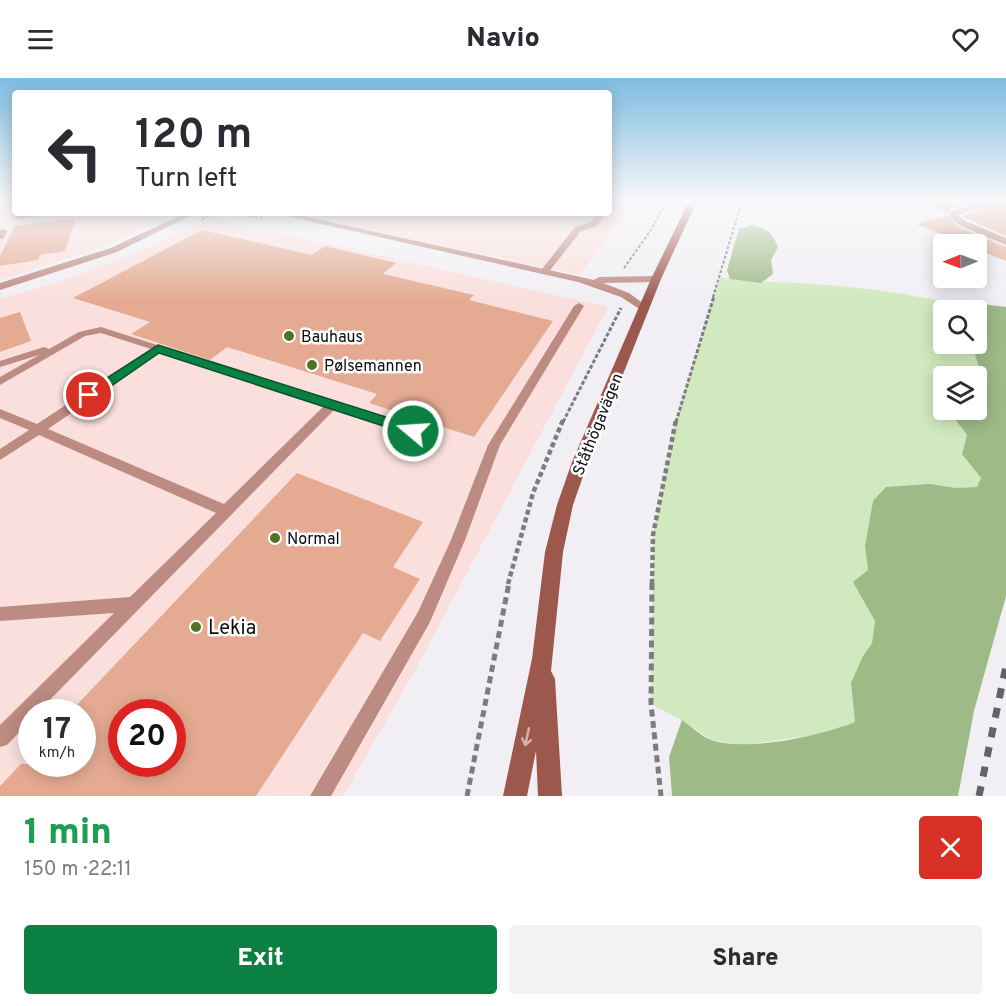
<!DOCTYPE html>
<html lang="en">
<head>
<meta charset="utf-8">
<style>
  :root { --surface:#fff; --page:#f2f2f3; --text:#2b2b33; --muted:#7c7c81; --accent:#0b8043 }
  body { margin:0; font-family:Overpass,sans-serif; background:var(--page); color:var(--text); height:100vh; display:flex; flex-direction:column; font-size:22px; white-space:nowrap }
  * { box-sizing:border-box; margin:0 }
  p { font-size:20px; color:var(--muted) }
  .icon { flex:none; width:33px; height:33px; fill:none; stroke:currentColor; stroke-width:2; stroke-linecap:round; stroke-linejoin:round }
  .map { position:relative; height:718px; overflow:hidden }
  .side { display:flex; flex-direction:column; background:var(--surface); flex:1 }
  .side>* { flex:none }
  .hud { position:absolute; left:12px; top:12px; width:600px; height:126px; border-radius:6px; box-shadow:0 3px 15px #0003; background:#fff; color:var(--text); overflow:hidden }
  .needle { width:39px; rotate:269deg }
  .tools { position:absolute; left:933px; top:156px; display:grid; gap:12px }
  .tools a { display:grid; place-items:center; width:54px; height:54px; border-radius:6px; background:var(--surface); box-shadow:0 3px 15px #0003; font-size:30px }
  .speed { position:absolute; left:18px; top:621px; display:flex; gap:12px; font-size:30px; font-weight:700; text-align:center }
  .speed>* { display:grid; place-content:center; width:78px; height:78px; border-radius:50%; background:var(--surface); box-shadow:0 3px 15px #0003; line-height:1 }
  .speed small { font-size:15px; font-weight:400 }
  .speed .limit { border:9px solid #d22; background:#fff; color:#111 }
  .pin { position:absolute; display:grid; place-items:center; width:51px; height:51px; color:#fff; margin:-26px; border:3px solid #fff; border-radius:50%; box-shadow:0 2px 6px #0007 }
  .me { position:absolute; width:66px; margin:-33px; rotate:288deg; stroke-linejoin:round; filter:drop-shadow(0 0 4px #0008) }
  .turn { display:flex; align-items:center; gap:21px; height:126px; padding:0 24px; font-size:27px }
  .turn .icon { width:78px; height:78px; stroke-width:2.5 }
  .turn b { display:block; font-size:42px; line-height:51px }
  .round { display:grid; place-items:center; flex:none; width:63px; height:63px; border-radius:6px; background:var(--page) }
  .overview { display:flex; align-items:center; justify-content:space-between; height:102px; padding:0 24px }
  h1 { font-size:36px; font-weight:800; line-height:45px; color:#1e9e55 }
  .action { display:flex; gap:12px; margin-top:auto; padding:12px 24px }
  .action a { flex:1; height:69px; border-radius:6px; background:var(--accent); color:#fff; font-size:24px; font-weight:800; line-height:69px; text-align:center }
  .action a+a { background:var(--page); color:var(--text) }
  header { display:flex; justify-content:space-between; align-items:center; height:78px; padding:0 24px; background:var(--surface); font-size:27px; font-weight:800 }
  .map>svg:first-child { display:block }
  .commercial { fill:#fadfdc; fill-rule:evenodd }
  .industrial { fill:#fae0db }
  .green { fill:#d1e9be }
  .forest { fill:#9eba87 }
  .building { fill:#e5ab92; fill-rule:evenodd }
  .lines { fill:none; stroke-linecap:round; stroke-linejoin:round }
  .path-far3 { stroke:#7e7c7f; stroke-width:2; stroke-dasharray:3 2; stroke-linecap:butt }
  .path-far2 { stroke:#7e7c7f; stroke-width:3; stroke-dasharray:4 2; stroke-linecap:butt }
  .path-far1 { stroke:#7e7c7f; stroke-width:4.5; stroke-dasharray:5 3; stroke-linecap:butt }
  .path { stroke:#7e7c7f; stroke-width:5; stroke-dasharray:7 4.5; stroke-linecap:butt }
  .lane { fill:#bc8b82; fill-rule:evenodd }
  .street { fill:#bc8b82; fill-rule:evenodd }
  .secondary { fill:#9d584e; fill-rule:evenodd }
  .rail { stroke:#646264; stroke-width:7; stroke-dasharray:10 10; stroke-linecap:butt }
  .oneway { stroke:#d2b3af }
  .route { fill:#0b8043; stroke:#07532c; stroke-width:1.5 }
  .poi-dot { fill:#557023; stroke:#fefdff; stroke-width:2 }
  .labels { text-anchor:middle; stroke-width:5; stroke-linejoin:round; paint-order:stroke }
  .poi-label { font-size:16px; fill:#0d0c0d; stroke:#fefdff; text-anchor:start }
  .street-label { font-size:16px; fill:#0d0c0d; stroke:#fefdff }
  .near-poi-label { font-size:20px; fill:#0d0c0d; stroke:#fefdff; text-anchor:start }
</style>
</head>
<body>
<header><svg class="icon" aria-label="menu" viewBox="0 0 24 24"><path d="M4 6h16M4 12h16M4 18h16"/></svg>Navio<svg class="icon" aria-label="heart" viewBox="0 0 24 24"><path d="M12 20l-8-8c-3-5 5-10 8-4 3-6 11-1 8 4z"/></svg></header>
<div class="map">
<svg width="1006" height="718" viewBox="0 0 1006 718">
  <rect width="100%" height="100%" fill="#f1eff3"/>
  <path class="commercial" d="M213,140l395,89 -195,367 -70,122h-343v-497l57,-17 69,-25zM32,634h50v52h-50zM122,634h50v52h-50z"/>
  <path class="industrial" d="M0,123h15v12h161l-65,31 -111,36z
    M609,123h25l-54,74 -292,-62h321z"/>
  <path class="green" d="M720,199c31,7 61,4 92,7 50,3 98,10 147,21l2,5h-17v34h28l12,41 -7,8 -1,-17h-32v34h15l-4,9 12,16 -5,19 19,24 -4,9 -21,1 -26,-4 -57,17 -8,45 3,24 -14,12 21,39 -3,22 -9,13 -12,27 4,39 -32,12 -81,11 -31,-5 -29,-20 -31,-16 2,-169 21,-107z"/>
  <path class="forest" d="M751,147c15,3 21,7 27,22l-7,13 2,14 -12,9 -31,-4 -3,-9 12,-41z
    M964,224l42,5v289l-32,115 -16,85h-286l-3,-39 13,-37c10,7 21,18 32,21 37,10 106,-5 141,-19l-4,-39 12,-27 9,-13 3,-22 -22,-39 15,-12 -3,-24 8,-45 13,-14 44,-3 26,4 21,-1 4,-9 -19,-24 5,-19 -12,-16 4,-9h17l1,-17 7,-8 -12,-41h4v-34h-15l-2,-5z"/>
  <path class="building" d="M919,123h61l-29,8 -3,4z
    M1001,123h5v35l-44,-20z
    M947,137l11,12 48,20v14l-30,-12v-5h-10l-50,-20z
    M76,140l-11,33 -25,4 -2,5 -38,6v-10l15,-30z
    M202,152l110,25 13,-9 71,17 -13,11 91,21 -5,5 84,21 -79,116 -105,-34 8,-9 -150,-47 -17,13 -79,-26 19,-12 -77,-24z
    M20,234l11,29 -31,11v-34z
    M297,395l126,49 -30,45 27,12 -40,62 -17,-8 -107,163h-256v-10l21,-22h61v-52h-12zM122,634h50v52h-50z"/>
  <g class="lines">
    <path class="path-far3" d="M240,135l25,6
      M202,141l13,-6
      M624,190l27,-38 16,-29
      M713,219l29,-96"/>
    <path class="path-far2" d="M563,344l58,-114
      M676,344l38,-126"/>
    <path class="path-far1" d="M508,506l25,-91 30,-73
      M652,506l1,-49 23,-115"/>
    <path class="path" d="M652,505l-1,121 10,92
      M467,718l42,-213"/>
    <path class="lane" d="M609,123h6l-6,5z
      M30,135h20l-33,6 -4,-2z
      M598,135h8l-9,13 -16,5 -33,42h-6v-4l33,-42 16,-5z
      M3,151l4,2 -4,8h-3v-9z
      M579,225l5,3 -84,139 -35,95 -35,82 -99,174h-21l108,-184 33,-72 37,-95 86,-139z
      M101,249l316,101 2,3 -6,4 -79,-25 -296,302h-6v7l-25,26 -7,2v-22l114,-112 -114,8v-14l130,-10 86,-84 -177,-78 -39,25v-11l29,-19 -29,-12v-9l37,15 114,-75 -50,-16 -16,3 -85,49v-8l39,-22 -39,12v-6l44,-14 5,2 30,-17zM160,274l164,54 -100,98 -176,-75z"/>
    <path class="street" d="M987,123h12l-41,14 7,6 41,17v7l-47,-20 -10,-9 3,-5z
      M185,135h11l-79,39 -117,38v-7l111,-35z
      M273,135h16l305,67 5,-3 57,-1 5,3 -5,3 -53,1 26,10 19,14v4l-4,1 -23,-15 -43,-15z"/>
    <path class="secondary" d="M689,123h8l-36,78 -73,183 -15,43 -10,47 -12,119 4,8 7,117h-24l-2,-45 -9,45h-24l29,-137 13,-107 12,-47 15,-43 79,-183z"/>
    <path class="rail" d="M979,718l27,-130"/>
  </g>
  <defs><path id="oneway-shaft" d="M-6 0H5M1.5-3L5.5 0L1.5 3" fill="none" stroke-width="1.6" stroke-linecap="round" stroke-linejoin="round" transform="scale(1.5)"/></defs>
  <use class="oneway" href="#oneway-shaft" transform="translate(527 659) rotate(102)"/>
  <linearGradient id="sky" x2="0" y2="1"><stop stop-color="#7dbce0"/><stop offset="0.55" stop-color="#f9f8fa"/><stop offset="1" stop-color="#f9f8fa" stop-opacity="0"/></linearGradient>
  <rect width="1006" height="223" fill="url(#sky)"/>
  <path class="route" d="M158,267l260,82 2,4 -7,5 -5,-2 -249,-81 -65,45h-9l-2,-3 2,-3z"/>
  <g class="poi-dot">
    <circle cx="289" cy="258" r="6"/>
    <circle cx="312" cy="287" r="6"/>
    <circle cx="275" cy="460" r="6"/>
    <circle cx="196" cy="549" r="6"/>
  </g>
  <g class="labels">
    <g class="poi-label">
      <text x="301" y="264">Bauhaus</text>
      <text x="324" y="293">Pølsemannen</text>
      <text x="287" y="466">Normal</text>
    </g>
    <g class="street-label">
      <text transform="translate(597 346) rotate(-68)" y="6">Ståthögavägen</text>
    </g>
    <g class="near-poi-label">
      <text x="208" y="556">Lekia</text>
    </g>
  </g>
</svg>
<div class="tools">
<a><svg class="needle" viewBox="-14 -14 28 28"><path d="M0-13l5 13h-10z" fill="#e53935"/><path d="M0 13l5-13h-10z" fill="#7c7c81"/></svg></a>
<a><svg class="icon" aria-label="search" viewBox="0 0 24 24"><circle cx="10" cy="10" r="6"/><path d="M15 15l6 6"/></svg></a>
<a><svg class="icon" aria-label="layers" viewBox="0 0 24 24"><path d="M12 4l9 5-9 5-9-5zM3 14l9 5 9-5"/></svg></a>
</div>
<div class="speed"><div>17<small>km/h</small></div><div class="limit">20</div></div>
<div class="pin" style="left:89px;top:317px;background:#d93025"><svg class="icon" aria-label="arrive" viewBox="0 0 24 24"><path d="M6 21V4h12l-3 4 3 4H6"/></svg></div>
<svg class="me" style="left:413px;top:353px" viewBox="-20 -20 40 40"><circle r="17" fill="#0b8043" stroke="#fff" stroke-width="3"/><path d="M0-11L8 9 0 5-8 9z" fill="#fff"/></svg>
<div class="hud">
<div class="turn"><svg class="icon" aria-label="left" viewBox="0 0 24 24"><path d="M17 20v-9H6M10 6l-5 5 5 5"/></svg><div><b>120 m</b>Turn left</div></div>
</div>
</div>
<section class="side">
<div class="overview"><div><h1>1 min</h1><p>150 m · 22:11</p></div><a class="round" style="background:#d93025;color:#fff"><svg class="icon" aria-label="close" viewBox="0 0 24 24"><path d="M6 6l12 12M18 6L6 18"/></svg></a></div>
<div class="action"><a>Exit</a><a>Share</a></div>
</section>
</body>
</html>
